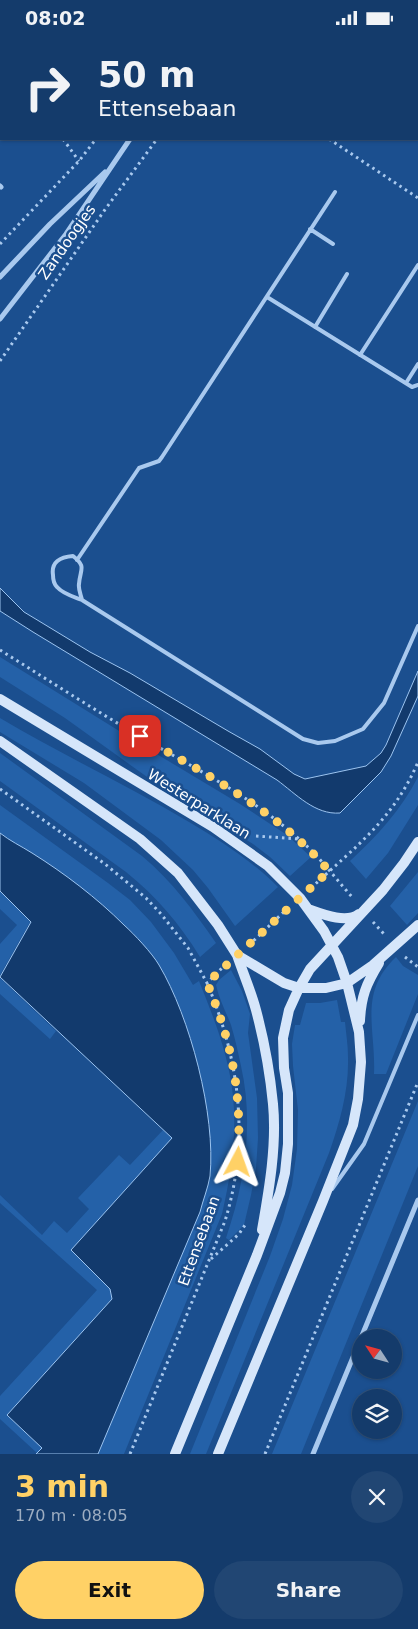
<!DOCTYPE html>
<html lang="en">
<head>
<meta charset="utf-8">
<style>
  :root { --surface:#143b6b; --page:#214673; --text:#f1f3f6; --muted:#9dadc1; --line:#33557e; --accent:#ffd166 }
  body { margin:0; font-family:"DejaVu Sans",sans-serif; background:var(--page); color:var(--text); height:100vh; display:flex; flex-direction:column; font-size:19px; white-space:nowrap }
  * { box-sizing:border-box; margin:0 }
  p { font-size:16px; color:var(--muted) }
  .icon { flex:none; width:28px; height:28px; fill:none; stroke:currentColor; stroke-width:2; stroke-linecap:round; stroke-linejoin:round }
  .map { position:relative; height:1419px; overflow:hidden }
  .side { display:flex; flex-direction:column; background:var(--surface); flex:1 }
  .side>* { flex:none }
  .hud { position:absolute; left:0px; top:0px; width:419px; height:105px; box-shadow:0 1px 4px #0004,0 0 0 1px var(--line); background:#143b6b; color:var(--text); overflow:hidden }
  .needle { width:32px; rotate:306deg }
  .tools { position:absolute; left:352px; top:1294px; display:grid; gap:10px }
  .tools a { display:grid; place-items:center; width:50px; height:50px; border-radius:50%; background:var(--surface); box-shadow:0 1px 4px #0004,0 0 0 1px var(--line); font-size:25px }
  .pin { position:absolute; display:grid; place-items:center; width:42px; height:42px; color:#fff; margin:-21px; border-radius:10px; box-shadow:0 2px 8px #0006 }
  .me { position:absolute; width:55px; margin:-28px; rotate:4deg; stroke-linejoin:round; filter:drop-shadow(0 0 4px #0008) }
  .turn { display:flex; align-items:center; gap:18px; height:105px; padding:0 15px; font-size:22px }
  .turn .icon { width:65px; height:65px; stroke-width:2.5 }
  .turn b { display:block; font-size:35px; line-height:42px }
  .round { display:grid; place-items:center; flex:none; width:52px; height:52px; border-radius:26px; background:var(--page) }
  .head { display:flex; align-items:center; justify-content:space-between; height:85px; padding:0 15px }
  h1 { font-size:30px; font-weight:700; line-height:38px; color:var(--accent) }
  .action { display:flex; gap:10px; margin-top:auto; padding:10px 15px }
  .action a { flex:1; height:58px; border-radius:30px; background:var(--accent); color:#111; font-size:20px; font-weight:700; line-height:58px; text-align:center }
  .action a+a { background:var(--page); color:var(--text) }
  .status { display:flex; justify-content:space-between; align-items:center; height:35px; padding:0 25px; background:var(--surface); direction:ltr }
  .status svg { height:14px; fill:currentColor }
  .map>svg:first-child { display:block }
  .green { fill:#2461a8 }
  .water { fill:#123a6d; stroke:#9cc4f0 }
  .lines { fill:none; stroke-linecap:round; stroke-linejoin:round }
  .path { stroke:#a9c9ee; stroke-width:3; stroke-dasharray:2.5 4; stroke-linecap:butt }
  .service { stroke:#a9c9ee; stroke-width:4 }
  .minor { stroke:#a9c9ee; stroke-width:5 }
  .secondary { stroke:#d6e6fa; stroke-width:10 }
  .route { stroke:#ffd166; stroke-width:9; stroke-dasharray:0 16.2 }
  .labels { text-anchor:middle; stroke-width:5; stroke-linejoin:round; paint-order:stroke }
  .street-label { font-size:15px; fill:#fff; stroke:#1b4f8f }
</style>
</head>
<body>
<div class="status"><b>08:02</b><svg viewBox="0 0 49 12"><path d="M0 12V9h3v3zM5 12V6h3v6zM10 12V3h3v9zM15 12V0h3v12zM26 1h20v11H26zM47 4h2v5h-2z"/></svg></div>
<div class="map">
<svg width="418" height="1419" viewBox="0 0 418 1419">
  <rect width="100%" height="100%" fill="#1b4f8f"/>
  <path class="green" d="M0,622l145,90 95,57 47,31 24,22 -21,19 -20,-19 -17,-13 -92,-57 -96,-69 -65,-41z
    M0,683c62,37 127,67 189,104 32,19 63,39 89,65l-43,39 -27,-38 -15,-18 -32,-30 -77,-57 -84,-51z
    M0,718l142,103c31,26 51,54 74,87l-16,14c-21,-34 -43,-60 -74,-85l-126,-91z
    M418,742v28l-30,48 -22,26 -16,-18c27,-25 51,-51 68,-84z
    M0,770l108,78 22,17 21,22 23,31 19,32 6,-4c15,37 30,75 34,115 4,40 -2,79 -11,118l-98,240h-26l102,-242 10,-36v-50l-11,-56 -17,-57 -24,-49 -66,-68 -61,-43 -18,-10 -13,-10z
    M418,837v41l-11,12 -17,-19z
    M0,856l30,31 -30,53v-31l17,-19 -17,-16z
    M396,922l7,9 15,9v19l-32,80h-12c2,-46 -16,-81 22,-117z
    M231,935l11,21 8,23 -2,19 9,65 1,40 -2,30 -5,27 -7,30 -15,15 -3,-2c19,-55 28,-115 15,-172 -3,-14 -6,-28 -10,-41 -5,-13 -12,-26 -15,-40l3,-5z
    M0,943l56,53 -6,8 -50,-45z
    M337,965l4,22h4c1,11 3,23 3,35 1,33 -8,65 -19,96l-123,301h-16l80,-198 13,-37 9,-34 5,-36 1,-39 -5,-44 -1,-22 3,-19h5l6,-22h14z
    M418,1066v65l-117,288h-29z
    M163,1095l9,8 -62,151 2,10 -105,116 35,33 -5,5 -37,-34v-23l97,-106 -97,-87v-8l42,40 12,-14 13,12 22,-24 -11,-11 41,-43 11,10z"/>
  <path class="water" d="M0,553l24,24 10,6 56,34 40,21 98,58 32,18 34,25 11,5 61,-13 15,-13 5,-8 32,-74v25l-27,60 -10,16 -41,41c-25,2 -44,-19 -63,-33l-244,-148 -33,-21z
    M0,798c10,8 21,13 32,20 32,20 65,45 92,72 10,9 28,28 35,40 31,52 57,150 51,211 -2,12 -7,24 -10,36l-102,242h-62l6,-6 -35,-33 105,-116 -2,-10 -39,-39 101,-112 -172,-161 31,-55 -31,-31z"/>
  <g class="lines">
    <path class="path" d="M229,1l1,-1
      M0,15l1,2
      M63,104l16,22
      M329,104l89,59
      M0,209l79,-83 17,-22
      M0,326l104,-150 53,-72
      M0,615c48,30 96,61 146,90 52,30 107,58 153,99 20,17 36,39 54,59
      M0,754l105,75 41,34 15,16 27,34 19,35
      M256,801l43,3
      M311,853c45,-42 82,-68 107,-126
      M373,887l11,12
      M249,910l39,-37
      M405,922l13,10
      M211,1224l28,-25 6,-9
      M130,1419l95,-233c25,-81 15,-160 -18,-238l16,-16
      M265,1419l153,-372"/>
    <path class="service" d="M310,194l23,15
      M267,262l145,90 6,-2
      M315,292l32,-53
      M360,320l58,-90
      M406,348l12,-19
      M77,525l62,-92 20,-7 3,-4 173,-265
      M82,565c-1,-5 -4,-11 -3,-16 1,-15 8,-17 -6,-28 -13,1 -22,6 -20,19 0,4 1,9 4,12 6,7 17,10 25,13l221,139 15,4 17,-2 28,-12 21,-26 34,-77
      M332,1154l32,-45 54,-129"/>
    <path class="minor" d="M166,0l2,1
      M201,1v-1
      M0,151l1,1
      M0,242l50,-53 55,-52
      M0,284l66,-85 64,-95
      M313,1419l105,-254"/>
    <path class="secondary" d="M0,664l213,128 55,39 32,32 24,33 14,26 9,26 12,49 2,30 -3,37 -5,26 -30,76 -105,253
      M0,706l140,98 38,34 40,52 19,30 47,28 15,5h27l21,-5 26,-18 45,-40
      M308,874c14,5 38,15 51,5
      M237,920c6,18 14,36 19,55 8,30 14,63 17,94 4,41 -4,86 -11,126
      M360,986c1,-24 6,-37 19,-58
      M175,1419l82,-199 23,-62 5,-20 3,-29v-51l-4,-25 -1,-30 6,-28 10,-22 11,-19 73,-79 21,-27 14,-21"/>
  </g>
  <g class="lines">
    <path class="route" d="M140,701c67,39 138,75 189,135l-122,112c26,61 35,113 31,179"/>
  </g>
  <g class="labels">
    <g class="street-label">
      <text transform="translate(67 207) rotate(-55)" y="5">Zandoogjes</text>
      <text transform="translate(199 769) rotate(32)" y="5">Westerparklaan</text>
      <text transform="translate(199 1206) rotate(-70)" y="5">Ettensebaan</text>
    </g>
  </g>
</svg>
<div class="tools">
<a><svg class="needle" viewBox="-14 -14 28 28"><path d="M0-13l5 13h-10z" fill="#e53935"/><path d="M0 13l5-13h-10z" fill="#9dadc1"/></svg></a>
<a><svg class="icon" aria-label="layers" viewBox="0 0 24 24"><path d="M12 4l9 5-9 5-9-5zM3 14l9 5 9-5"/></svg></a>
</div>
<div class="pin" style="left:140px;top:701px;background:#d93025"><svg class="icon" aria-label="arrive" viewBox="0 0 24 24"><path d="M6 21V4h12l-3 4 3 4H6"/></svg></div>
<svg class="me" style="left:238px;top:1127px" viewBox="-20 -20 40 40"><path d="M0-17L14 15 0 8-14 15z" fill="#ffd166" stroke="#fff" stroke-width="4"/></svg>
<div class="hud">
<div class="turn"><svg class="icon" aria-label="right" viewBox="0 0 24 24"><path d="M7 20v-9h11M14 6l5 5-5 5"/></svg><div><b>50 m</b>Ettensebaan</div></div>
</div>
</div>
<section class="side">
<div class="head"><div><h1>3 min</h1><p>170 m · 08:05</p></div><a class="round"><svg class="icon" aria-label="close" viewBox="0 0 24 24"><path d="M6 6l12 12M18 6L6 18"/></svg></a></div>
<div class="action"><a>Exit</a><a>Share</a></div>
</section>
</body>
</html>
